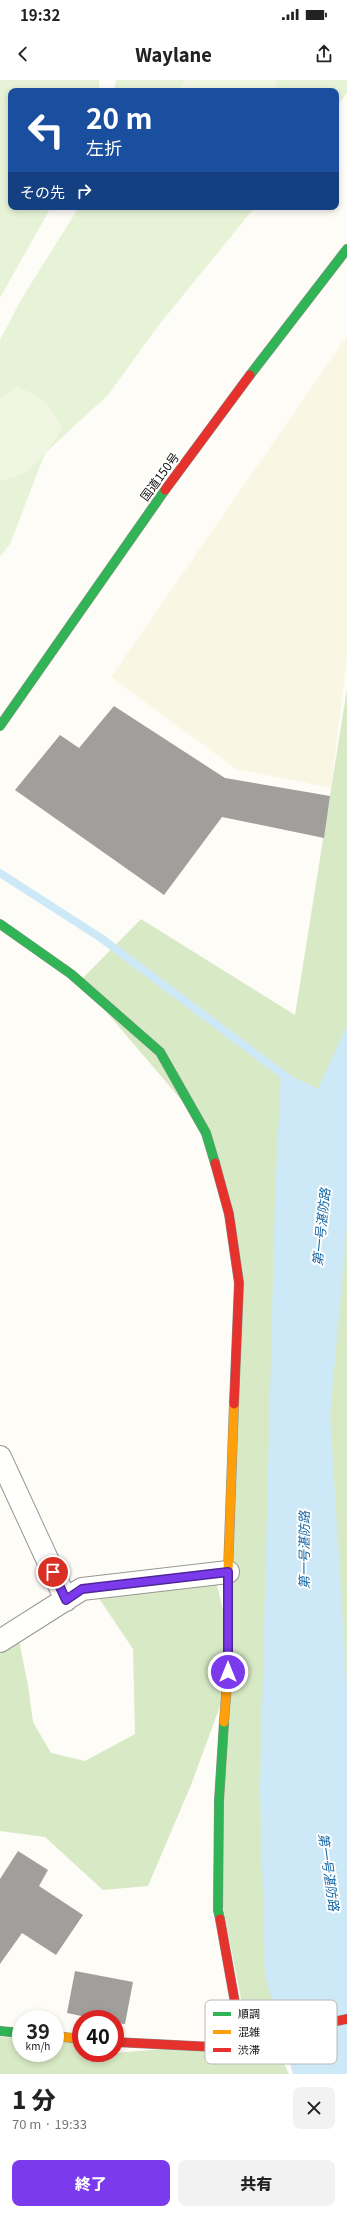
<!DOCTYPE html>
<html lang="ja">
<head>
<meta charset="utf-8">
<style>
  :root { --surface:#fff; --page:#f2f2f2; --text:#222; --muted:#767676; --accent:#7c3aed }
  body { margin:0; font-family:Georgia,"Noto Sans JP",serif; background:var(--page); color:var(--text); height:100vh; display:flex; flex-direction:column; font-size:15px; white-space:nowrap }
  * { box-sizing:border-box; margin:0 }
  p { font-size:13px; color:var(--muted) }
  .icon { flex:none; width:22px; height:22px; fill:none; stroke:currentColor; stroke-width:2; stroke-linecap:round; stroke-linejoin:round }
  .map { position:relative; height:1994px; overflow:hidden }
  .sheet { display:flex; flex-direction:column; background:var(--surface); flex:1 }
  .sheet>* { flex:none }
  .guide { position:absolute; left:8px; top:8px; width:331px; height:122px; border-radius:8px; box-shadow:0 2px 6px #0003; background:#1a4fa0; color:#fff; overflow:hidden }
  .speed { position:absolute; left:12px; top:1930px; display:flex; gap:8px; font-size:20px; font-weight:700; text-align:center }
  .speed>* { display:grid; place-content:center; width:52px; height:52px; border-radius:50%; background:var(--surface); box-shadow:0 2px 6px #0003; line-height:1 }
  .speed small { font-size:10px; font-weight:400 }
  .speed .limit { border:6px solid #d22; background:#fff; color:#111 }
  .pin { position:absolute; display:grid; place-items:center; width:34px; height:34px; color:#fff; margin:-17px; border:2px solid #fff; border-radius:50%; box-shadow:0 1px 4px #0007 }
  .me { position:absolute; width:44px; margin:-22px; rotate:0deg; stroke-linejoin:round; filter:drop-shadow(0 0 3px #0008) }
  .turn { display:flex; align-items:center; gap:14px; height:84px; padding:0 12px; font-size:18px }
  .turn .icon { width:52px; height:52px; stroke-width:2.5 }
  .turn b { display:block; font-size:28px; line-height:34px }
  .then { display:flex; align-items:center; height:38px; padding:0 12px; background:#0003; gap:8px; font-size:15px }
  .round { display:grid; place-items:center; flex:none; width:42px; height:42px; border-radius:8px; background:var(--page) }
  .head { display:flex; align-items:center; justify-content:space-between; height:68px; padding:0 12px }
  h1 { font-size:24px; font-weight:800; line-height:30px }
  .action { display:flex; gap:8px; margin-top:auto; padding:8px 12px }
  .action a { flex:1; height:46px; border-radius:8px; background:var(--accent); color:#fff; font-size:16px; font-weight:800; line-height:46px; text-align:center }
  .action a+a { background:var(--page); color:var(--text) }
  .status { display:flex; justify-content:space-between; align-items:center; height:28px; padding:0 20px; background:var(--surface); direction:ltr }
  .status svg { height:11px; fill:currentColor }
  header { display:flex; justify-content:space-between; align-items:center; height:52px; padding:0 12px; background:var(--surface); font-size:18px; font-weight:800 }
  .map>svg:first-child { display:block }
  .farmland { fill:#f9f7e4 }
  .green { fill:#e7f3d7 }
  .forest { fill:#d8eac5 }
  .pitch { fill:#f0f6e1 }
  .water { fill:#cde8f7 }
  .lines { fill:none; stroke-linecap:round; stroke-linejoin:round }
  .stream { stroke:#cde8f7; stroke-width:8 }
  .building { fill:#a19f9c }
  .street-casing { stroke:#979795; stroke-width:24 }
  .fast-casing { stroke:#8e8d8b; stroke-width:10 }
  .slow-casing { stroke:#8e8d8b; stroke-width:10 }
  .jam-casing { stroke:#8e8d8b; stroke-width:10 }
  .street { stroke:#fffffe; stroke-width:22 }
  .fast { stroke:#30b455; stroke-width:9 }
  .slow { stroke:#ff9f0a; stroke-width:9 }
  .jam { stroke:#e5322d; stroke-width:9 }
  .route-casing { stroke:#51269a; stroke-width:10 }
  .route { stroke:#7c3aed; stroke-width:7 }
  .labels { text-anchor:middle; stroke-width:4; stroke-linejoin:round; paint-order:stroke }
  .street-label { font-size:12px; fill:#111; stroke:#fff }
  .water-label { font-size:13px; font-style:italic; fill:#1768a6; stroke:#fff }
  .key { fill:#fff; stroke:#b8b8b8; stroke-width:1 }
  .key-label { font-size:11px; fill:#111 }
</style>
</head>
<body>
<div class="status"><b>19:32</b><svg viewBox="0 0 49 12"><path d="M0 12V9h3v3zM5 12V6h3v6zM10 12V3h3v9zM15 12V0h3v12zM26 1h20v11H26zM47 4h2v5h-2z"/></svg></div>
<header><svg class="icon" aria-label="back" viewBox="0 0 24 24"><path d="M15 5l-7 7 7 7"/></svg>Waylane<svg class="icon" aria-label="share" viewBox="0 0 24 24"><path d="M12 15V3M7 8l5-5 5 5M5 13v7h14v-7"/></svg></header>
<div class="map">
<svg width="347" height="1994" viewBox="0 0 347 1994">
  <rect width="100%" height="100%" fill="#fdfcf7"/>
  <path class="farmland" d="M347,256v320l-16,132 -95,-19 -125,-92z"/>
  <path class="green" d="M0,0h99l1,11h-89v116h40l-51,91z
    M116,0h231v13l-11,14v-16h-222z
    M79,127h176l-97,119 -50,69 -63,58 -35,91 -10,13v-217l22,-42z"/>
  <path class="forest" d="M347,609v1340l-73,27 9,5 6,13h-289v-37l21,1v15h34v-13l26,1v12h34l127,-11 28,12 -21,-14 -27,-138 4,-212 -35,95 -43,101 -45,4 -58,-53 -45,-6v-190l17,-10 11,54 5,37 18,31 34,8 50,-27 -2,-85 -41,-61 122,-15 14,57 7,-413 -40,-101 -115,-135 61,-62 154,96z"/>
  <path class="pitch" d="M184,0h91l2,9 -2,2h-96z
    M16,307c24,7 35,20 46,42l-17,24 -22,21 -23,7v-82z"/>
  <path class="water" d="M347,945v201l-17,189 17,273v386h-54l-28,-99 -5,-187 15,-590 6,-127 37,18z"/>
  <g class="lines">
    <path class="stream" d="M0,793l101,65 188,141"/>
  </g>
  <path class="building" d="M114,626l111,72 105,18 -6,42 -102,-21 -58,78 -149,-105 45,-55 19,13z
    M18,1771l30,19 -9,16 44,29 -27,40 -34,-22 -22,31v-85z
    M75,1891l58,11 -8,42 -10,-1v-4h-19l-29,-6z"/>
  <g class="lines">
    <defs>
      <path id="street" d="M0,1377l66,143
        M0,1561l82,-52 146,-17"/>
      <path id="fast" d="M250,295l97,-126
        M0,646l165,-236
        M0,844l71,50 89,78 46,81 9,30
        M220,1839l-2,-9 1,-109 5,-79
        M0,1951l21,2"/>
      <path id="slow" d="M224,1642l4,-51v-99l6,-168
        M55,1956l26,3"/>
      <path id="jam" d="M165,410l85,-115
        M215,1083l14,51 10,69 -5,121
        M220,1839l22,123
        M115,1962l99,5 133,-28"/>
    </defs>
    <use href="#street" class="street-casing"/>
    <use href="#fast" class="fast-casing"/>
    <use href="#slow" class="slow-casing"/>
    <use href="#jam" class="jam-casing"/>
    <use href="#street" class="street"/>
    <use href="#fast" class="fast"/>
    <use href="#slow" class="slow"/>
    <use href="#jam" class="jam"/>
  </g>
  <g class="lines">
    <defs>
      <path id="route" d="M53,1492l13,28 16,-11 146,-17v100"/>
    </defs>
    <use href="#route" class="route-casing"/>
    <use href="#route" class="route"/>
  </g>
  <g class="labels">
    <g class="street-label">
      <text transform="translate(160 397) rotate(-54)" y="4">国道150号</text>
    </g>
    <g class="water-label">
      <text transform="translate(321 1147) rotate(-84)" y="5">第一号湛防路</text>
      <text transform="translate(304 1470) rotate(-90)" y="5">第一号湛防路</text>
      <text transform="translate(329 1792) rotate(82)" y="5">第一号湛防路</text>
    </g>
  </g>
  <rect x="205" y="1920" width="132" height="64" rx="6" class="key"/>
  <rect x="213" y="1932" width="18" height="4" fill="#30b455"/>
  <rect x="213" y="1950" width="18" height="4" fill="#ff9f0a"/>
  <rect x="213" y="1968" width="18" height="4" fill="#e5322d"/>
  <g class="key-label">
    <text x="238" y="1938">順調</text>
    <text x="238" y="1956">混雑</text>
    <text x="238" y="1974">渋滞</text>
  </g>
</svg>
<div class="speed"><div>39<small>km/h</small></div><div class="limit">40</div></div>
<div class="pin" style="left:53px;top:1492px;background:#d93025"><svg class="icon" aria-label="arrive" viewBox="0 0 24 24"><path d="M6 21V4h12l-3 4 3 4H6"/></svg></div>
<svg class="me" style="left:228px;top:1592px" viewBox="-20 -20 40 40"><circle r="17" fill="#7c3aed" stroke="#fff" stroke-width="3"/><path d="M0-11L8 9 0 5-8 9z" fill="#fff"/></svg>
<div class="guide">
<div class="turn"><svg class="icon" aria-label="left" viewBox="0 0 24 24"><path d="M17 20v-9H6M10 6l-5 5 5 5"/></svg><div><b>20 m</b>左折</div></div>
<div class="then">その先<svg class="icon" aria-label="right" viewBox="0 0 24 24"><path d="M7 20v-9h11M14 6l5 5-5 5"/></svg></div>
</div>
</div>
<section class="sheet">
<div class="head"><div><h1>1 分</h1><p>70 m · 19:33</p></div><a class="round"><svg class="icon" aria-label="close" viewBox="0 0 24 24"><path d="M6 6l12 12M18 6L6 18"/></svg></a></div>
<div class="action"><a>終了</a><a>共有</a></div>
</section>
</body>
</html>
